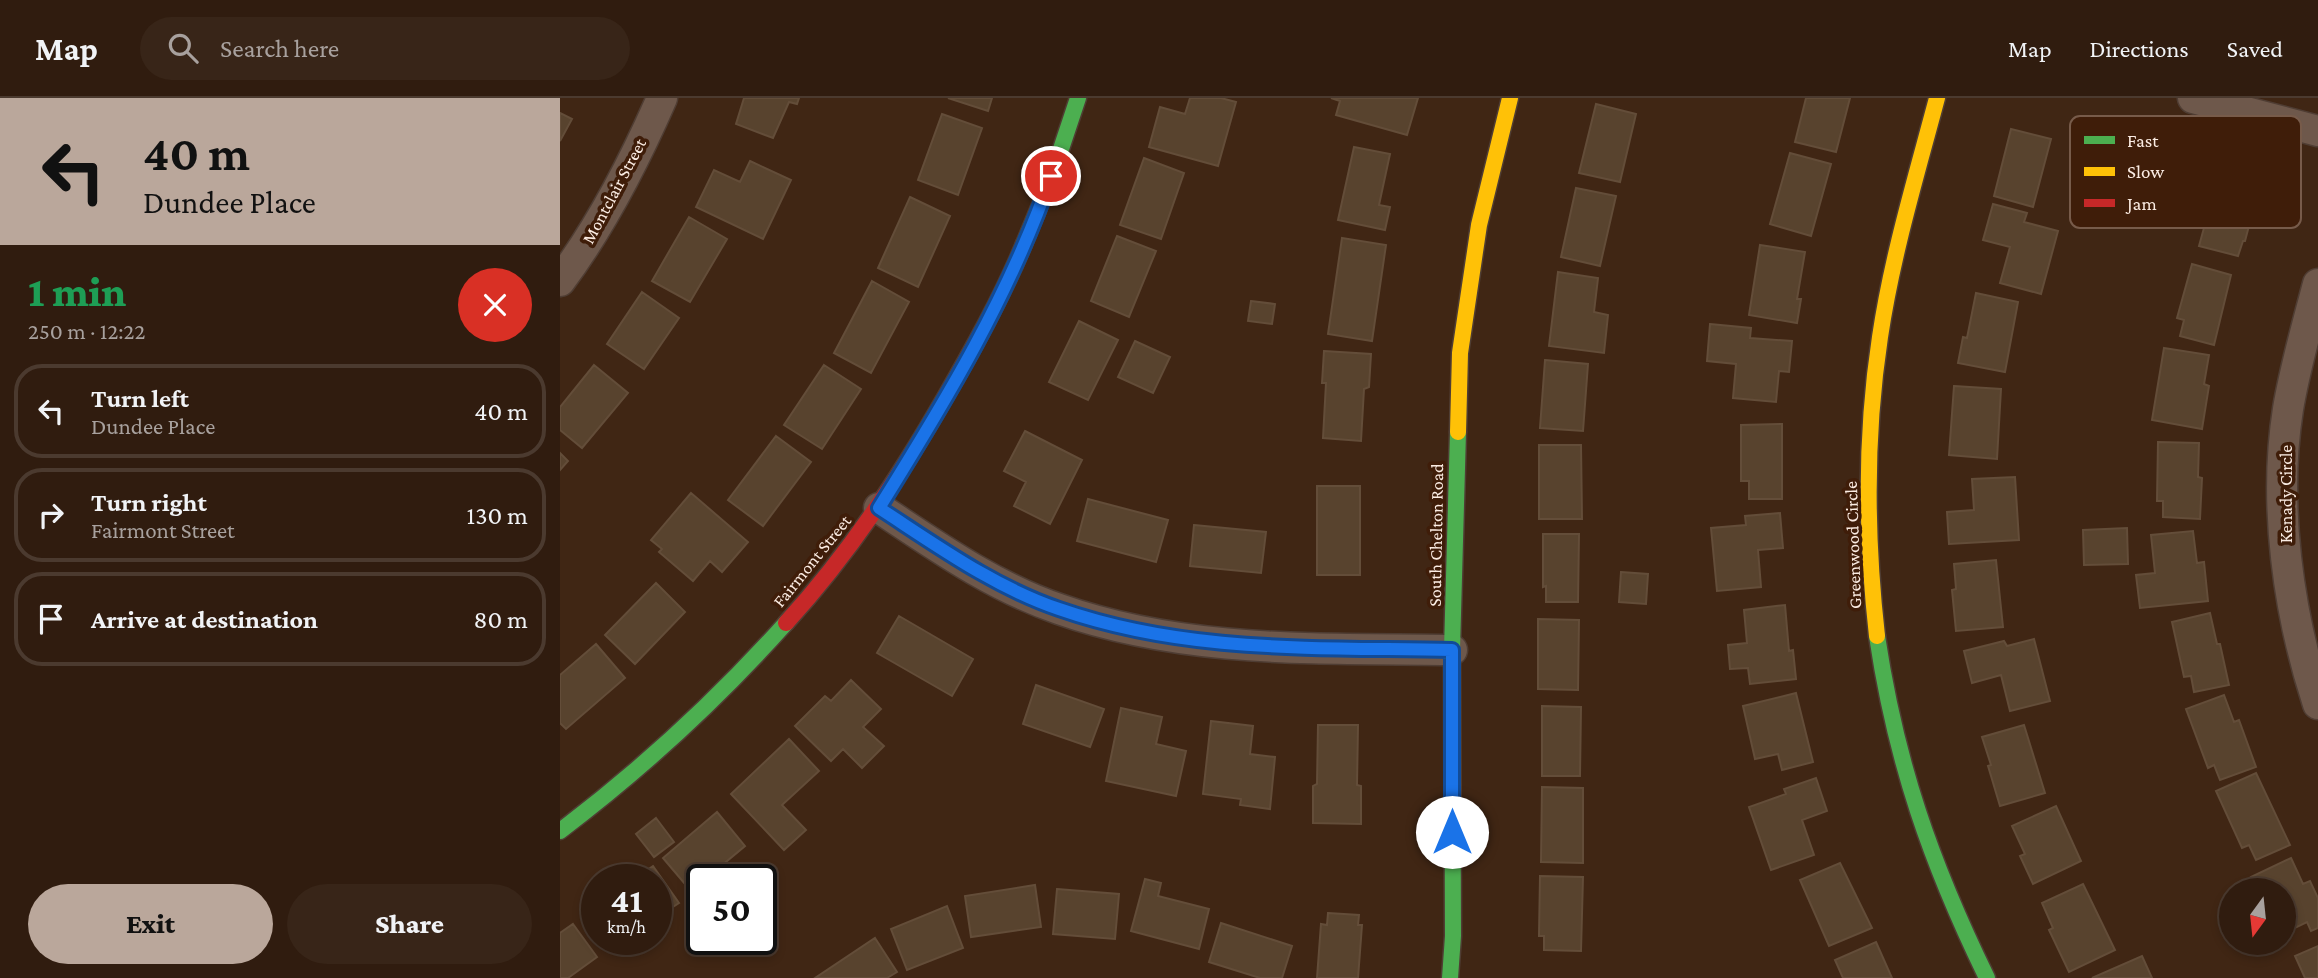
<!DOCTYPE html>
<html lang="en">
<head>
<meta charset="utf-8">
<style>
  :root { --surface:#301c0f; --page:#382518; --text:#f1f3f6; --muted:#a8a19e; --line:#4b3a2f; --accent:#baa79b }
  body { margin:0; font-family:"Crimson Pro",serif; background:var(--page); color:var(--text); height:100vh; display:flex; flex-direction:column; font-size:26px; white-space:nowrap }
  * { box-sizing:border-box; margin:0 }
  p { font-size:23px; color:var(--muted) }
  .icon { flex:none; width:38px; height:38px; fill:none; stroke:currentColor; stroke-width:2; stroke-linecap:round; stroke-linejoin:round }
  .map { position:relative; flex:1; overflow:hidden }
  .side { display:flex; flex-direction:column; background:var(--surface); width:560px }
  .side>* { flex:none }
  .top-card { background:#baa79b; color:#111; overflow:hidden }
  .needle { width:46px; rotate:195deg }
  .buttons { position:absolute; left:1659px; top:780px; display:grid; gap:14px }
  .buttons a { display:grid; place-items:center; width:77px; height:77px; border-radius:50%; background:var(--surface); box-shadow:0 4px 10px #0003,0 0 0 2px var(--line); font-size:35px }
  .speed { position:absolute; left:21px; top:766px; display:flex; gap:14px; font-size:35px; font-weight:700; text-align:center }
  .speed>* { display:grid; place-content:center; width:91px; height:91px; border-radius:50%; background:var(--surface); box-shadow:0 4px 10px #0003,0 0 0 2px var(--line); line-height:1 }
  .speed small { font-size:18px; font-weight:400 }
  .speed .limit { border:4px solid #111; border-radius:10px; background:#fff; color:#111 }
  .pin { position:absolute; display:grid; place-items:center; width:60px; height:60px; color:#fff; margin:-30px; border:4px solid #fff; border-radius:50%; box-shadow:0 2px 7px #0007 }
  .me { position:absolute; width:77px; margin:-38px; rotate:0deg; stroke-linejoin:round; filter:drop-shadow(0 0 5px #0008) }
  .turn { display:flex; align-items:center; gap:24px; height:147px; padding:0 28px; font-size:32px }
  .turn .icon { width:91px; height:91px; stroke-width:2.5 }
  .turn b { display:block; font-size:49px; line-height:60px }
  .round { display:grid; place-items:center; flex:none; width:74px; height:74px; border-radius:37px; background:var(--page) }
  .head { display:flex; align-items:center; justify-content:space-between; height:119px; padding:0 28px }
  h1 { font-size:42px; font-weight:800; line-height:52px; color:#1e9e55 }
  .cta { display:flex; gap:14px; margin-top:auto; padding:14px 28px }
  .cta a { flex:1; height:80px; border-radius:42px; background:var(--accent); color:#111; font-size:28px; font-weight:800; line-height:80px; text-align:center }
  .cta a+a { background:var(--page); color:var(--text) }
  ul { padding:0; list-style:none }
  li { display:flex; align-items:center; gap:21px; height:94px; margin:0 14px 10px; padding:0 14px; border:4px solid var(--line); border-radius:28px }
  li div { flex:1 }
  li b { display:block; font-size:26px }
  li em { font-style:normal }
  header { display:flex; align-items:center; gap:42px; box-sizing:border-box; height:98px; padding:0 35px; background:var(--surface); border-bottom:2px solid var(--line) }
  header strong { font-size:33px }
  nav { display:flex; gap:38px; margin-inline-start:auto; font-size:24px }
  .search { width:490px; height:63px; background:var(--page); display:flex; align-items:center; gap:18px; box-sizing:border-box; padding:0 24px; border-radius:38px; color:var(--muted); font-size:26px }
  main { display:flex; flex:1; min-height:0 }
  .map>svg:first-child { display:block }
  .building { fill:#58432e; stroke:#634d39; stroke-width:2 }
  .lines { fill:none; stroke-linecap:round; stroke-linejoin:round }
  .street-casing { stroke:#4f3d33; stroke-width:33 }
  .fast-casing { stroke:#4f3d33; stroke-width:19 }
  .slow-casing { stroke:#4f3d33; stroke-width:19 }
  .jam-casing { stroke:#4f3d33; stroke-width:19 }
  .street { stroke:#6e584b; stroke-width:30 }
  .fast { stroke:#4caf50; stroke-width:16 }
  .slow { stroke:#ffc107; stroke-width:16 }
  .jam { stroke:#c62828; stroke-width:16 }
  .route-casing { stroke:#114b97; stroke-width:18 }
  .route { stroke:#1a73e8; stroke-width:12 }
  .labels { text-anchor:middle; stroke-width:7; stroke-linejoin:round; paint-order:stroke }
  .street-label { font-size:18px; fill:#fbece3; stroke:#3f1d09 }
  .key { fill:#3f1d09; stroke:#775b4a; stroke-width:2 }
  .key-label { font-size:19px; fill:#fbece3 }
</style>
</head>
<body>
<header>
<strong>Map</strong>
<div class="search"><svg class="icon" aria-label="search" viewBox="0 0 24 24"><circle cx="10" cy="10" r="6"/><path d="M15 15l6 6"/></svg>Search here</div>
<nav><a>Map</a><a>Directions</a><a>Saved</a></nav>
</header>
<main>
<section class="side">
<div class="top-card">
<div class="turn"><svg class="icon" aria-label="left" viewBox="0 0 24 24"><path d="M17 20v-9H6M10 6l-5 5 5 5"/></svg><div><b>40 m</b>Dundee Place</div></div>
</div>
<div class="head"><div><h1>1 min</h1><p>250 m · 12:22</p></div><a class="round" style="background:#d93025;color:#fff"><svg class="icon" aria-label="close" viewBox="0 0 24 24"><path d="M6 6l12 12M18 6L6 18"/></svg></a></div>
<ul>
<li><svg class="icon" aria-label="left" viewBox="0 0 24 24"><path d="M17 20v-9H6M10 6l-5 5 5 5"/></svg><div><b>Turn left</b><p>Dundee Place</p></div><em>40 m</em></li>
<li><svg class="icon" aria-label="right" viewBox="0 0 24 24"><path d="M7 20v-9h11M14 6l5 5-5 5"/></svg><div><b>Turn right</b><p>Fairmont Street</p></div><em>130 m</em></li>
<li><svg class="icon" aria-label="arrive" viewBox="0 0 24 24"><path d="M6 21V4h12l-3 4 3 4H6"/></svg><div><b>Arrive at destination</b></div><em>80 m</em></li>
</ul>
<div class="cta"><a>Exit</a><a>Share</a></div>
</section>
<div class="map">
<svg width="1758" height="880" viewBox="0 0 1758 880">
  <rect width="100%" height="100%" fill="#402614"/>
  <path class="building" d="M184,0h55l-2,6 -8,-2 -16,36 -37,-14z
    M388,0h44l-4,13z
    M630,0h31l15,4 -18,64 -69,-19 11,-40 25,7z
    M771,0h87l-11,37 -71,-20 4,-14z
    M1246,0h44l-14,54 -41,-10z
    M1036,6l40,10 -16,68 -41,-9z
    M0,15l12,6 -12,22z
    M382,16l40,14 -24,67 -40,-15z
    M1451,31l40,10 -18,68 -39,-11z
    M794,49l36,7 -11,51 11,2 -5,23 -47,-10z
    M1230,55l41,11 -20,72 -41,-12z
    M584,60l40,15 -23,66 -41,-14z
    M190,63l41,19 -28,59 -67,-32 18,-37 26,12z
    M1658,79l41,11 -14,53h-2l-5,15 -39,-10z
    M1016,90l40,8 -16,70 -39,-9z
    M350,99l40,19 -32,71 -40,-19z
    M1433,106l34,9 -3,9 34,9 -17,63 -41,-11 10,-36 -27,-7z
    M129,119l38,22 -37,63 -38,-21z
    M557,138l39,15 -27,66 -38,-16z
    M782,140l44,7 -14,96 -44,-7z
    M1200,147l45,7 -8,47h4l-4,24 -48,-8z
    M1632,166l39,11 -17,70 -34,-9 4,-16 -7,-2z
    M998,174l40,6 -4,34 14,3 -4,38 -55,-7z
    M312,183l37,21 -38,71 -37,-20z
    M82,194l37,26 -35,51 -37,-25z
    M1416,195l42,9 -13,70 -47,-9 5,-26 4,1z
    M691,203l24,3 -3,20 -24,-3z
    M519,223l39,19 -30,60 -39,-18z
    M1150,226l41,4 -1,10 42,3 -3,31 -10,-1 -3,31 -43,-4 3,-34 -29,-3z
    M575,243l35,16 -17,36 -35,-16z
    M1604,250l45,7 -5,29 5,2 -7,43 -50,-9z
    M764,253l47,3 -2,33 -5,2 -3,52 -38,-3 3,-55h-4z
    M985,262l43,4 -5,67 -43,-3z
    M34,267l34,28 -46,55 -22,-18v-23z
    M264,267l37,24 -39,60 -38,-24z
    M1394,288l47,3 -4,70 -48,-4z
    M1222,326v75h-33v-18h-8v-56z
    M465,333l57,29 -32,64 -36,-18 12,-24 -22,-11z
    M216,338l35,26 -48,64 -35,-26z
    M1598,344l41,1 -1,34 4,1 -2,41 -37,-2v-16h-6z
    M979,347h42l1,74h-43z
    M0,355l8,8 -8,9z
    M1455,379l4,63 -70,4 -2,-32 27,-2 -2,-31z
    M757,388h43v89h-43z
    M131,395l57,49 -26,30 -12,-11 -17,20 -34,-29 3,-3 -11,-9z
    M528,401l80,21 -12,42 -79,-21z
    M1220,415l3,35 -25,2 3,37 -44,4 -6,-63 35,-3 -1,-9z
    M634,427l72,7 -5,41 -71,-7z
    M1567,430l1,36 -44,1 -1,-35z
    M1633,433l4,32 7,-1 4,39 -68,7 -4,-33 19,-2 -4,-38z
    M983,436h36l-1,68h-32v-16l-3,1z
    M1436,462l7,67 -47,4 -4,-41 4,-1 -2,-25z
    M1061,474l27,2 -2,30 -27,-2z
    M96,485l29,29 -50,52 -30,-29z
    M1225,507l4,46 4,-1 3,29 -46,5 -2,-16 -18,1 -2,-24 19,-2 -3,-33z
    M1650,515l7,31h3l9,41 -35,7 -3,-16 -7,1 -12,-55z
    M339,518l74,43 -21,37 -75,-43z
    M978,521l41,1 -1,70 -40,-1z
    M1474,541l16,62 -40,10 -9,-36 -29,8 -8,-32 40,-10 3,5z
    M36,546l29,34 -59,51 -6,-6v-48z
    M291,582l30,29 -18,18 21,19 -22,22 -19,-19 -12,12 -36,-35 30,-30 6,5z
    M476,587l68,24 -14,38 -67,-23z
    M1236,595l17,69 -31,8 -4,-16 -23,5 -12,-53z
    M1664,597l10,27 5,-2 17,47 -36,13 -6,-15 -6,3 -22,-59z
    M982,608l39,1 -1,69h-38z
    M561,610l41,9 -6,27 30,7 -10,45 -70,-15z
    M651,623l42,5 -3,28 25,3 -5,52 -30,-4 1,-6 -38,-5z
    M758,627h40l-1,60 4,1v38l-48,-1v-37l4,-2z
    M1464,627l21,68 -45,13 -12,-40 3,-1 -9,-28z
    M229,641l30,32 -37,34 24,25 -22,20 -53,-56z
    M1696,675l34,72 -34,15 -7,-15 -7,3 -26,-57z
    M1256,680l11,33 -25,9 12,35 -43,15 -22,-63 37,-13 -2,-5z
    M982,689l41,1v75l-42,-1z
    M1496,708l25,55 -48,23 -13,-28 5,-2 -13,-28z
    M157,714l28,34 -54,45 -28,-33z
    M96,720l18,24 -20,15 -18,-23z
    M1731,760l12,26 7,-3 8,17v30l-7,3 -4,-9 -23,11v-42h-26l-7,-14z
    M1280,765l32,65 -43,18 -29,-66z
    M93,768l26,37 -23,15v-38h-24z
    M980,778l43,1 -2,74 -37,-1v-14h-5z
    M585,781l16,4 -3,13 51,13 -10,40 -68,-18z
    M1523,786l32,66 -46,22 -20,-42 4,-2 -11,-25z
    M475,787l6,42 -70,10 -6,-41z
    M497,791l62,5 -4,45 -62,-5z
    M37,807v17l-8,-11z
    M387,808l16,42 -56,22 -16,-41z
    M768,815l31,2 -1,10h4l-4,53h-41l4,-54 6,1z
    M661,825l71,23 -10,32h-22l-51,-16z
    M13,826l24,33 -29,21h-8v-45z
    M315,840l22,34 -10,6h-72z
    M49,842h16l-10,7z
    M1316,844l16,36h-49l-8,-18z
    M1758,848v32h-13l-10,-22z
    M1582,858l10,22h-60z"/>
  <g class="lines">
    <defs>
      <path id="street" d="M1633,0l125,33
        M0,183c42,-56 74,-119 102,-183
        M1758,186c-11,42 -23,83 -30,125 -15,95 0,204 30,295
        M319,410c57,38 115,79 180,101 127,45 260,39 393,41"/>
      <path id="fast" d="M464,146l28,-68 26,-78
        M1317,538c19,127 54,227 110,342
        M0,733c82,-62 157,-131 226,-208
        M890,880l3,-42 -1,-286 6,-218"/>
      <path id="slow" d="M898,334l2,-79 19,-128 31,-127
        M1317,538c-11,-98 -12,-201 3,-299 12,-81 36,-160 57,-239"/>
      <path id="jam" d="M226,525c63,-69 113,-145 160,-227 28,-49 56,-99 78,-152"/>
    </defs>
    <use href="#street" class="street-casing"/>
    <use href="#fast" class="fast-casing"/>
    <use href="#slow" class="slow-casing"/>
    <use href="#jam" class="jam-casing"/>
    <use href="#street" class="street"/>
    <use href="#fast" class="fast"/>
    <use href="#slow" class="slow"/>
    <use href="#jam" class="jam"/>
  </g>
  <g class="lines">
    <defs>
      <path id="route" d="M491,78c-41,119 -106,226 -172,332 57,37 115,79 180,101 129,45 259,38 393,41v182"/>
    </defs>
    <use href="#route" class="route-casing"/>
    <use href="#route" class="route"/>
  </g>
  <g class="labels">
    <g class="street-label">
      <text transform="translate(54 93) rotate(-62)" y="6">Montclair Street</text>
      <text transform="translate(1726 396) rotate(-90)" y="6">Kenady Circle</text>
      <text transform="translate(876 437) rotate(-89)" y="6">South Chelton Road</text>
      <text transform="translate(1293 447) rotate(-92)" y="6">Greenwood Circle</text>
      <text transform="translate(252 463) rotate(-51)" y="6">Fairmont Street</text>
    </g>
  </g>
  <rect x="1510" y="18" width="231" height="112" rx="10" class="key"/>
  <rect x="1524" y="38" width="31" height="8" fill="#4caf50"/>
  <rect x="1524" y="69" width="31" height="9" fill="#ffc107"/>
  <rect x="1524" y="101" width="31" height="8" fill="#c62828"/>
  <g class="key-label">
    <text x="1567" y="49">Fast</text>
    <text x="1567" y="80">Slow</text>
    <text x="1567" y="112">Jam</text>
  </g>
</svg>
<div class="buttons">
<a><svg class="needle" viewBox="-14 -14 28 28"><path d="M0-13l5 13h-10z" fill="#e53935"/><path d="M0 13l5-13h-10z" fill="#a8a19e"/></svg></a>
</div>
<div class="speed"><div>41<small>km/h</small></div><div class="limit">50</div></div>
<div class="pin" style="left:491px;top:78px;background:#d93025"><svg class="icon" aria-label="arrive" viewBox="0 0 24 24"><path d="M6 21V4h12l-3 4 3 4H6"/></svg></div>
<svg class="me" style="left:892px;top:734px" viewBox="-20 -20 40 40"><circle r="19" fill="#fff"/><path d="M0-13L10 11 0 6-10 11z" fill="#1a73e8"/></svg>
</div>
</main>
</body>
</html>
